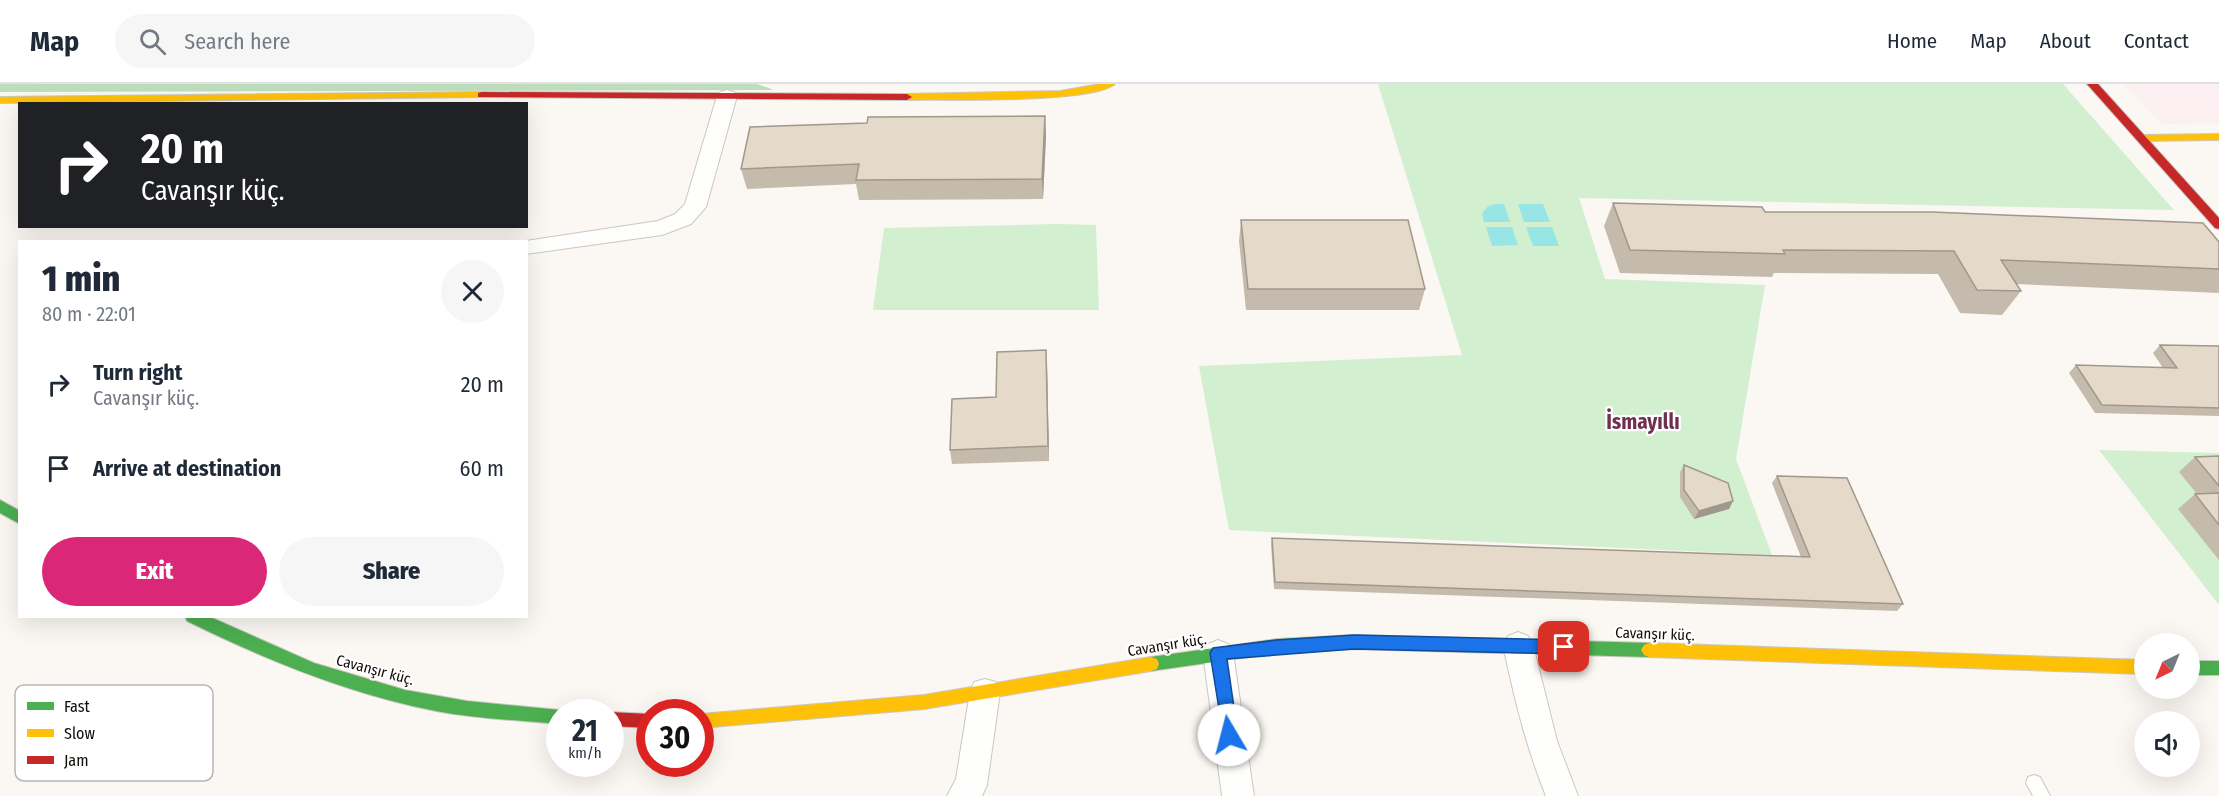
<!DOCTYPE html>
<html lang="en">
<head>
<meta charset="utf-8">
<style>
  :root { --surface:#fff; --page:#f6f6f7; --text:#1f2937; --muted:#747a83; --line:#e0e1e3; --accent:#db2777 }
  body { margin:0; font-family:"Fira Sans Condensed",sans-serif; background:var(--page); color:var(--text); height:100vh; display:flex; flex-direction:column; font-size:22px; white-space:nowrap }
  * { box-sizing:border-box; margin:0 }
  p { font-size:20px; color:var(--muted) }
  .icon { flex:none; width:33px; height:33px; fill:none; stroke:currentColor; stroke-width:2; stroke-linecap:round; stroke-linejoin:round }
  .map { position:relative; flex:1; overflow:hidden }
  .details { position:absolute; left:18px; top:156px; width:510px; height:378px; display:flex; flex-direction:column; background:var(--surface); border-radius:0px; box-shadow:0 6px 24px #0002 }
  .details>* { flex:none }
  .banner { position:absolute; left:18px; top:18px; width:510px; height:126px; border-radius:0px; box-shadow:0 6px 24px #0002; background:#202124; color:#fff; overflow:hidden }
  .needle { width:39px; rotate:223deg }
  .buttons { position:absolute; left:2134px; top:549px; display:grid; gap:12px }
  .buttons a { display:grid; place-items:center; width:66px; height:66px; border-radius:50%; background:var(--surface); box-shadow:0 6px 24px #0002; font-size:30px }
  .speed { position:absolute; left:546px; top:615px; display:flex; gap:12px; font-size:30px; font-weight:700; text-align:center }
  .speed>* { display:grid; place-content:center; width:78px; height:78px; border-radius:50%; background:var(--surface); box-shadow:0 6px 24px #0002; line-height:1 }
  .speed small { font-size:15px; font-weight:400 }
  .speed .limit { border:9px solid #d22; background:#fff; color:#111 }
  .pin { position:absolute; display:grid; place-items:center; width:51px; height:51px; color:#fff; margin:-26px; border-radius:12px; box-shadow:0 3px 9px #0006 }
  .me { position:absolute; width:66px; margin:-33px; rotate:352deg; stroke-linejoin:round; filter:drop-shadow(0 0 4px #0008) }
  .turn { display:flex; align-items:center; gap:21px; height:126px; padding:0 24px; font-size:27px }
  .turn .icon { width:78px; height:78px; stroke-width:2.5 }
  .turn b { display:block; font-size:42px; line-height:51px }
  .round { display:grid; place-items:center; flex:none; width:63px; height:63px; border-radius:32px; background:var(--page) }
  .overview { display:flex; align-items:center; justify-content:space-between; height:102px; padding:0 24px }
  h1 { font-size:36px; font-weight:800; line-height:45px }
  .button { display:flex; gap:12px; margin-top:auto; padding:12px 24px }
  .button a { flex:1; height:69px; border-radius:36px; background:var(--accent); color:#fff; font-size:24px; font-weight:800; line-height:69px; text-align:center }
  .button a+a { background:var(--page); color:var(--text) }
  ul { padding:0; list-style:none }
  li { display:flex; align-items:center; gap:18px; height:84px; padding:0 24px }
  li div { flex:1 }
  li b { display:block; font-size:22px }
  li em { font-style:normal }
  header { display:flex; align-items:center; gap:36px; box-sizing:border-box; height:84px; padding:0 30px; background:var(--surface); border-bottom:2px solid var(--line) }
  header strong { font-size:28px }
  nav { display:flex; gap:33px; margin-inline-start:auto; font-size:21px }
  .search { width:420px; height:54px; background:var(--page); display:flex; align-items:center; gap:15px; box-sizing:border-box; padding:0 21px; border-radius:33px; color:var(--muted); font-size:22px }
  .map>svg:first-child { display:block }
  .industrial { fill:#fceff1 }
  .green { fill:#d2efd0 }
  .forest { fill:#bdddbc }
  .water { fill:#97e6e5 }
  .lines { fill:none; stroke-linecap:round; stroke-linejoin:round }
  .lane-casing { stroke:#cbc7c2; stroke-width:2 }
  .street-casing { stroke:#cbc7c2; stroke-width:2 }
  .fast-casing { stroke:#cbc7c2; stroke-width:2 }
  .slow-casing { stroke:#cbc7c2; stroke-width:2 }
  .jam-casing { stroke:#cbc7c2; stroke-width:2 }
  .lane { fill:#fefefd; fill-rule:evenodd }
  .street { fill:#fefefd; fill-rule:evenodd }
  .fast { fill:#4caf50; fill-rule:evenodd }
  .slow { fill:#ffc107; fill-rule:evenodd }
  .jam { fill:#c62828; fill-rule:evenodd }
  .wall { fill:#c5bbad }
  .shaded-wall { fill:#a0988d }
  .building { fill:#e5d9c9; stroke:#a0988d; stroke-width:1.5 }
  .route { fill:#1a73e8; stroke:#114b97; stroke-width:1.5 }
  .labels { text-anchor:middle; stroke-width:4.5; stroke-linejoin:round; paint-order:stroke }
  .street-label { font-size:15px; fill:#110d08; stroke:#fff }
  .district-label { font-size:21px; font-weight:bold; fill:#712f4f; stroke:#fff }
  .key { fill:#fff; stroke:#b8b6b5; stroke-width:1.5 }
  .key-label { font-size:16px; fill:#110d08 }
</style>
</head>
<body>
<header>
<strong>Map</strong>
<div class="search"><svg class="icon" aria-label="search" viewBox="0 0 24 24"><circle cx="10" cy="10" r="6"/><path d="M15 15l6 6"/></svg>Search here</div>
<nav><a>Home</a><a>Map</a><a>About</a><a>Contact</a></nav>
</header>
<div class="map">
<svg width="2219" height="712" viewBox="0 0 2219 712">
  <rect width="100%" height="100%" fill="#fbf7f2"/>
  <path class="industrial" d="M2124,0h95v39l-57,1z"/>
  <path class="green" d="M1378,0h685l111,126 -595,-12 26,81 160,6 -29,174 36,96 -543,-25 -30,-164 263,-11z
    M1058,140l38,1 3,85h-226l11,-82z
    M2099,366l120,3v152z"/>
  <path class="forest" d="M0,0h757l17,6 -774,2z"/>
  <path class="water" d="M1494,120h10l6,18h-26l-2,-8 5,-7z
    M1518,120h25l7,18h-26z
    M1486,143h26l6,18 -26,1z
    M1526,143h26l7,19h-26z"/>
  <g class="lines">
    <defs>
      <path id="lane" d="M2034,691l6,2 10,19h-17l-7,-13 2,-6z"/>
      <path id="street" d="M727,6l7,2 3,4 -31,111 -15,17 -29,11 -136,19v-12h-7l139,-21 17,-7 10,-10 32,-108 3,-4z
        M1518,548l10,4 5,9 24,96 21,55h-32c-20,-49 -32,-99 -43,-151l5,-9z
        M1218,556l10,4 5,9 21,143h-32l-19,-143 5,-9z
        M985,595l11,3 4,10 -13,93 -5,11h-35l9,-17 14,-87 4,-10z"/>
      <path id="fast" d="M0,416l20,11v13l-20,-11z
        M185,532h23l106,47 91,27 62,11 93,9 6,2h-6v12c-42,-4 -83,-5 -124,-13 -87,-17 -170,-51 -249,-90z
        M1354,551l295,8 5,2 3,5 -3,5 -5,2 -295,-8 -77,4 -126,18 -6,-2 -2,-5 2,-5 6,-2 126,-18z
        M2190,577h29v14h-29z"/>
      <path id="slow" d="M1100,0h15c-24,20 -170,15 -208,16l-5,-3 5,-3 153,-3z
        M482,8l4,1v4l-486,6v-6z
        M2219,50v6l-77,1 -5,-3 5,-3z
        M1649,559l496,17v14l-496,-17 -5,-2 -3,-5 3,-5z
        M1151,573l6,2 2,5 -2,5 -6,2 -227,38 -224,19v-14l224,-19z"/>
      <path id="jam" d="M2087,0h11l121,134v11l-4,-1z
        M482,8l425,2 5,3 -5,3 -429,-3v-4z
        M608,628h2l40,2v14l-40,-2v-14z"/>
    </defs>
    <use href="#lane" class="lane-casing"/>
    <use href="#street" class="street-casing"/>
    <use href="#fast" class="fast-casing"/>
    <use href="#slow" class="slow-casing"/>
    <use href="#jam" class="jam-casing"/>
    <use href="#lane" class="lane"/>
    <use href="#street" class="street"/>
    <use href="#fast" class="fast"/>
    <use href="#slow" class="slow"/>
    <use href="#jam" class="jam"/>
  </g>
  <path class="wall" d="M1045,32l1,20 -3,63 -184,1 -3,-16 -109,5 -6,-20z
    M1613,119l606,39v51l-203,-9 5,7 -19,24 -42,-2 -22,-39 -164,-1 -2,4 -152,-4 -16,-47z
    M1241,136l184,69 -6,21h-173l-7,-69z
    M2160,261l59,1v70l-124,-3 -26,-40 7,-8 87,3 -10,-15z
    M1047,281l2,96 -97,3 -2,-14 46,-53z
    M2219,372v104l-41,-51 17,-15h2l-18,-22 16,-15z
    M1684,381l49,36 -4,8 -35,10 -14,-22v-25z
    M1777,392l126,128 -6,7 -623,-22 -3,-44 1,-7 529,19 -29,-74z"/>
  <path class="shaded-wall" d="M1045,32l1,20 -3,63 -1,-20z
    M1046,266l1,15 2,96 -1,-15z
    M1733,417l-4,8 -35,10 5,-8z"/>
  <path class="building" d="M1045,32l-3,63 -186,1 3,-16 -118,5 9,-42 117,-4 1,-6z
    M1613,119l149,4 3,5h167l271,11 16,19v27l-218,-9 20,31 -44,-1 -23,-39 -171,-1 2,4 -155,-4z
    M1241,136h167l17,69h-177z
    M2160,261l59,1v62l-117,-3 -26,-40 101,3z
    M1046,266l2,96 -98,4 2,-51 44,-2 1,-45z
    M2219,372v30l-24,-29z
    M1684,381l44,18 5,18 -34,10 -15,-21z
    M1777,392l70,2 56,126 -628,-22 -3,-44 538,19z
    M2219,409v32l-24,-31z"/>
  <path class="route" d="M1354,551l210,5 6,2 2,5 -2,5 -6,2 -210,-5 -127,10 11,76 -3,5 -6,2 -5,-2 -14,-87 3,-5 64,-8z"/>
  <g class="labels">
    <g class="street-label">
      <text transform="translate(1655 550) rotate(2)" y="5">Cavanşır küç.</text>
      <text transform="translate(1167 561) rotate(-9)" y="5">Cavanşır küç.</text>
      <text transform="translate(375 586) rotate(15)" y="5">Cavanşır küç.</text>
    </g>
    <g class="district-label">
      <text x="1643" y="345">İsmayıllı</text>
    </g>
  </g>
  <rect x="15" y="601" width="198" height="96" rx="9" class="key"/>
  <rect x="27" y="618" width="27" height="8" fill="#4caf50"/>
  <rect x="27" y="645" width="27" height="8" fill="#ffc107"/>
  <rect x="27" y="672" width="27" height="8" fill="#c62828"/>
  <g class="key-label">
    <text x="64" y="628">Fast</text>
    <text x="64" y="655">Slow</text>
    <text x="64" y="682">Jam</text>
  </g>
</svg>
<div class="buttons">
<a><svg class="needle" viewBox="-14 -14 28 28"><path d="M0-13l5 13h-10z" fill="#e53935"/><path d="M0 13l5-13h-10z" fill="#747a83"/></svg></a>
<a><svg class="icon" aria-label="sound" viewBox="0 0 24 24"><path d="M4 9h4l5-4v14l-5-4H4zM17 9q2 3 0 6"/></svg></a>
</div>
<div class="speed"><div>21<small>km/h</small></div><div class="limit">30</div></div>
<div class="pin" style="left:1564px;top:563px;background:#d93025"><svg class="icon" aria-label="arrive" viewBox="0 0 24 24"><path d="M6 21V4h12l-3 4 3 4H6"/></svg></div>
<svg class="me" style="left:1229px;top:651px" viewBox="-20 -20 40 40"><circle r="19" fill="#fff"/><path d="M0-13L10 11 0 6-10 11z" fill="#1a73e8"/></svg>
<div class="banner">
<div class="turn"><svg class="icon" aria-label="right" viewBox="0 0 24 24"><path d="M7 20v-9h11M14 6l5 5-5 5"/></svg><div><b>20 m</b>Cavanşır küç.</div></div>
</div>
<section class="details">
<div class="overview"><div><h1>1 min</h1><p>80 m · 22:01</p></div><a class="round"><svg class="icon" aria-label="close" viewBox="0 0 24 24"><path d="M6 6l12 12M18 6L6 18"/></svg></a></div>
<ul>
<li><svg class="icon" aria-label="right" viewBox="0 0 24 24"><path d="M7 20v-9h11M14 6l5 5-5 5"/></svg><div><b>Turn right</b><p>Cavanşır küç.</p></div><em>20 m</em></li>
<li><svg class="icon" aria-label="arrive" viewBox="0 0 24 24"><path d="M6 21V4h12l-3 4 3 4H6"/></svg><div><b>Arrive at destination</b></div><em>60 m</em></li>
</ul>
<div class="button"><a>Exit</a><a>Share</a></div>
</section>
</div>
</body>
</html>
